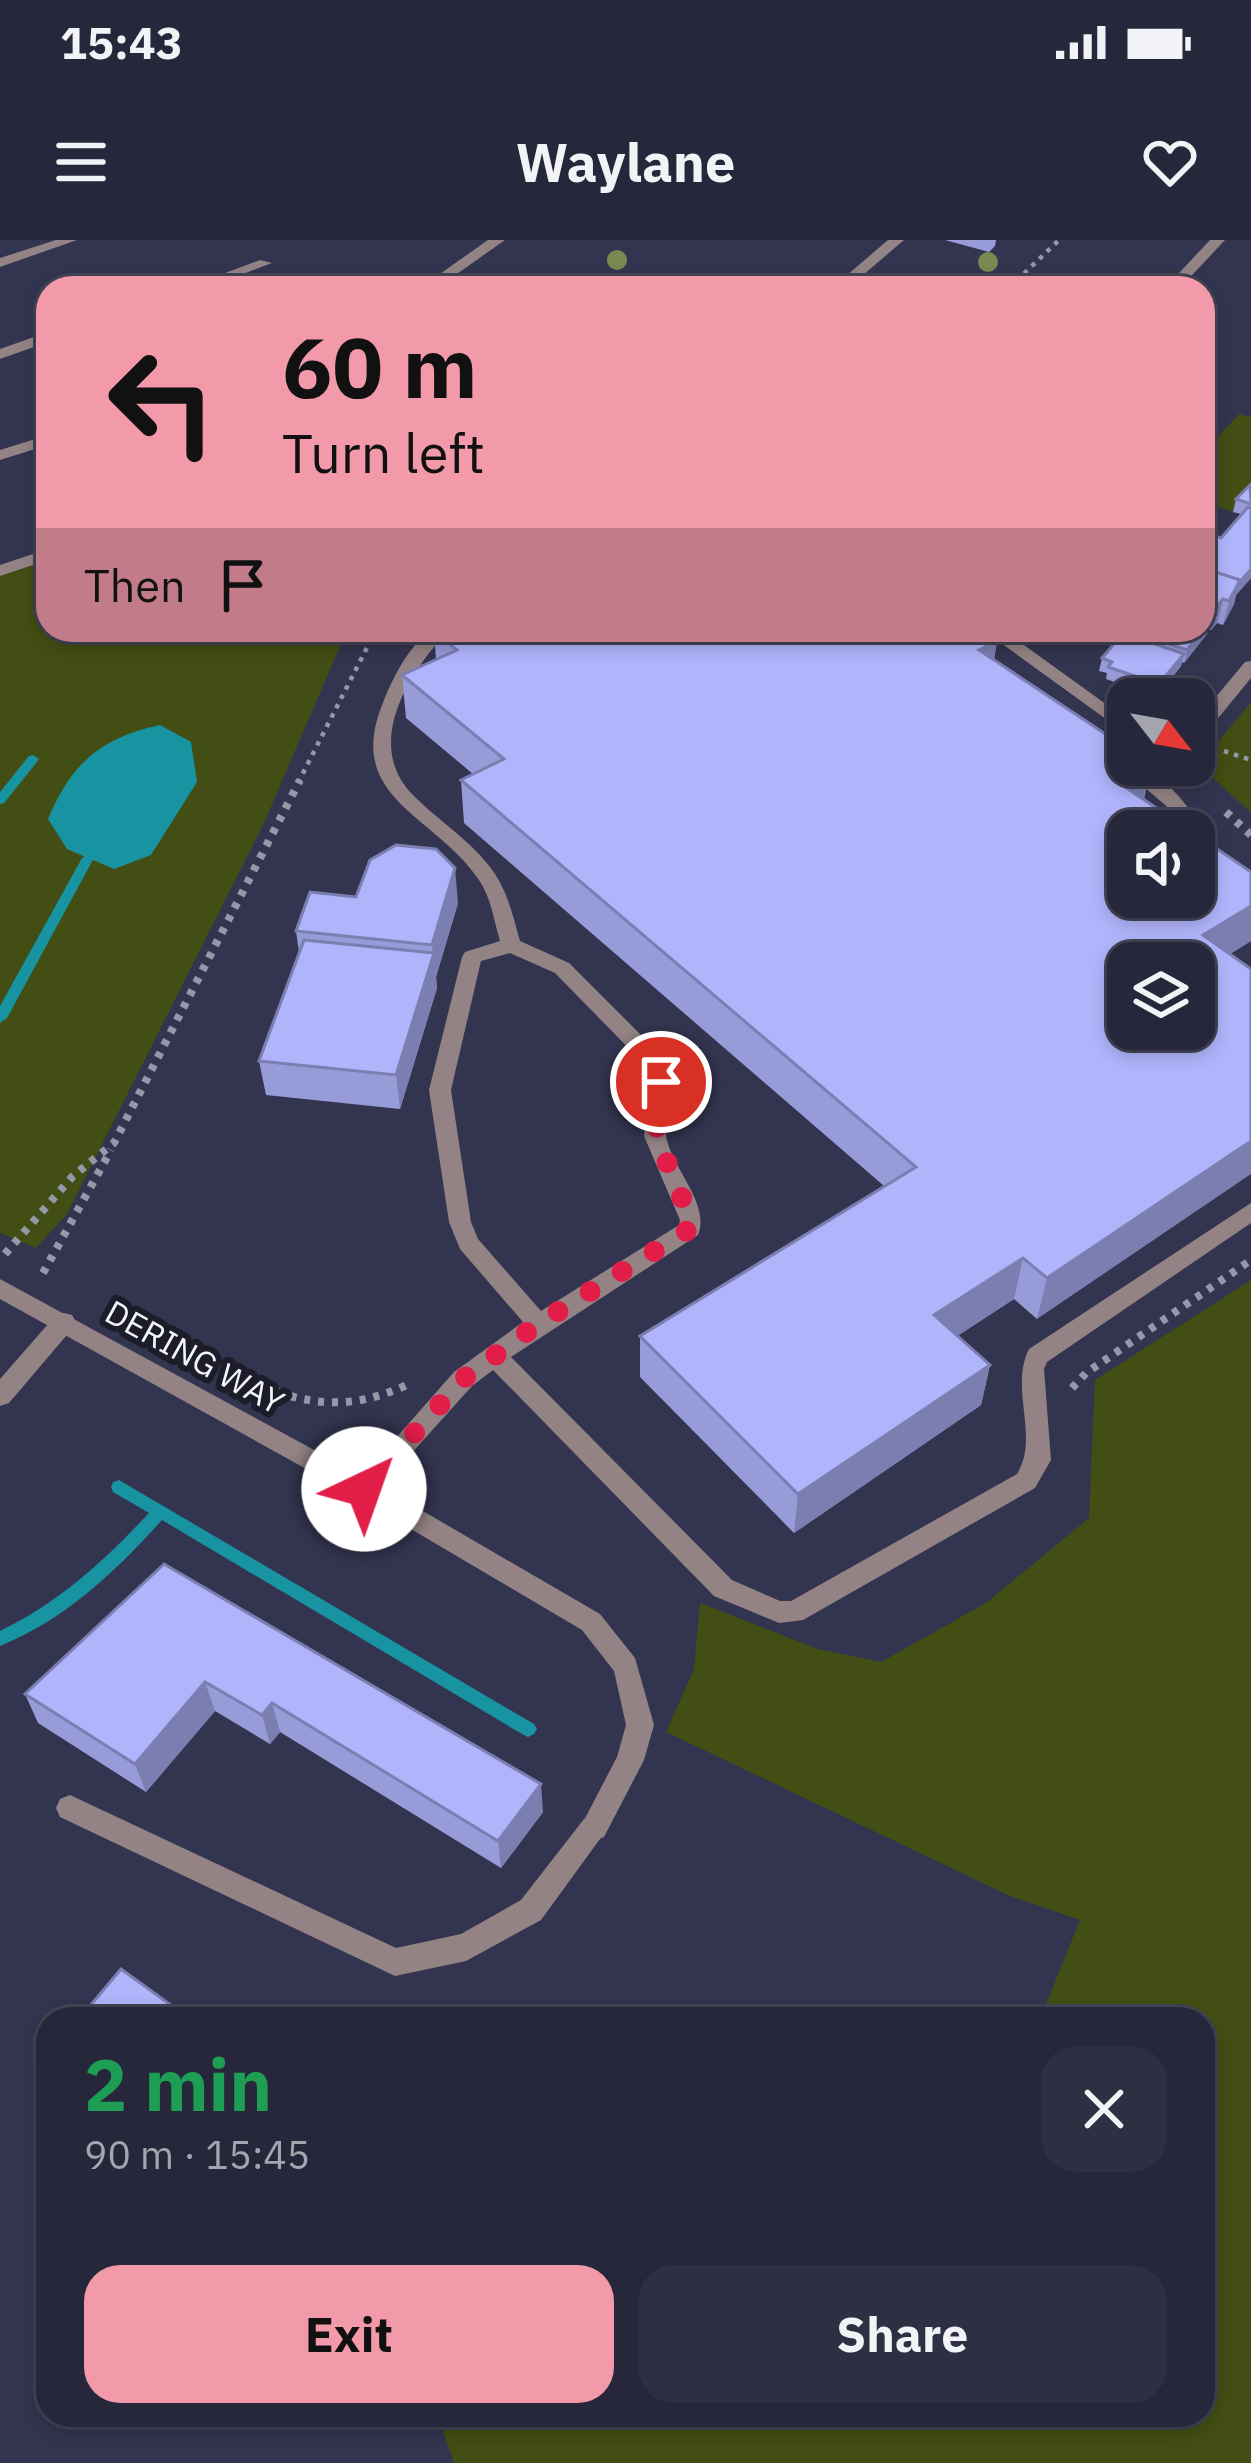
<!DOCTYPE html>
<html lang="en">
<head>
<meta charset="utf-8">
<style>
  :root { --surface:#26273b; --page:#2e2f42; --text:#f1f3f6; --muted:#a4a5af; --line:#424455; --accent:#f39aaa }
  body { margin:0; font-family:"IBM Plex Sans",sans-serif; background:var(--page); color:var(--text); height:100vh; display:flex; flex-direction:column; font-size:45px; white-space:nowrap }
  * { box-sizing:border-box; margin:0 }
  p { font-size:39px; color:var(--muted) }
  .icon { flex:none; width:66px; height:66px; fill:none; stroke:currentColor; stroke-width:2; stroke-linecap:round; stroke-linejoin:round }
  .map { position:relative; flex:1; overflow:hidden }
  .side { position:absolute; left:36px; top:1767px; width:1179px; height:420px; display:flex; flex-direction:column; background:var(--surface); border-radius:36px; box-shadow:0 6px 18px #0003,0 0 0 3px var(--line) }
  .side>* { flex:none }
  .guide { position:absolute; left:36px; top:36px; width:1179px; height:366px; border-radius:36px; box-shadow:0 6px 18px #0003,0 0 0 3px var(--line); background:#f39aaa; color:#111; overflow:hidden }
  .needle { width:78px; rotate:121deg }
  .buttons { position:absolute; left:1107px; top:438px; display:grid; gap:24px }
  .buttons a { display:grid; place-items:center; width:108px; height:108px; border-radius:24px; background:var(--surface); box-shadow:0 6px 18px #0003,0 0 0 3px var(--line); font-size:60px }
  .pin { position:absolute; display:grid; place-items:center; width:102px; height:102px; color:#fff; margin:-51px; border:6px solid #fff; border-radius:50%; box-shadow:0 3px 12px #0007 }
  .me { position:absolute; width:132px; margin:-66px; rotate:42deg; stroke-linejoin:round; filter:drop-shadow(0 0 9px #0008) }
  .turn { display:flex; align-items:center; gap:42px; height:252px; padding:0 48px; font-size:54px }
  .turn .icon { width:156px; height:156px; stroke-width:2.5 }
  .turn b { display:block; font-size:84px; line-height:102px }
  .then { display:flex; align-items:center; height:114px; padding:0 48px; background:#0003; gap:24px; font-size:45px }
  .round { display:grid; place-items:center; flex:none; width:126px; height:126px; border-radius:36px; background:var(--page) }
  .headline { display:flex; align-items:center; justify-content:space-between; height:204px; padding:0 48px }
  h1 { font-size:72px; font-weight:700; line-height:90px; color:#1e9e55 }
  .primary-button { display:flex; gap:24px; margin-top:auto; padding:24px 48px }
  .primary-button a { flex:1; height:138px; border-radius:36px; background:var(--accent); color:#111; font-size:48px; font-weight:700; line-height:138px; text-align:center }
  .primary-button a+a { background:var(--page); color:var(--text) }
  .status { display:flex; justify-content:space-between; align-items:center; height:84px; padding:0 60px; background:var(--surface); direction:ltr }
  .status svg { height:33px; fill:currentColor }
  header { display:flex; justify-content:space-between; align-items:center; height:156px; padding:0 48px; background:var(--surface); font-size:54px; font-weight:700 }
  .map>svg:first-child { display:block }
  .green { fill:#424e13 }
  .water { fill:#1893a2 }
  .lines { fill:none; stroke-linecap:round; stroke-linejoin:round }
  .stream { fill:#1893a2; fill-rule:evenodd }
  .path-far1 { stroke:#9698aa; stroke-width:4.5; stroke-dasharray:4.5 6; stroke-linecap:butt }
  .path { stroke:#9698aa; stroke-width:8; stroke-dasharray:6 8; stroke-linecap:butt }
  .lane { fill:#948385; fill-rule:evenodd }
  .street { fill:#948385; fill-rule:evenodd }
  .tree { fill:#798950 }
  .wall { fill:#979bd8 }
  .shaded-wall { fill:#7b7eb0 }
  .building { fill:#b0b4fb; stroke:#7b7eb0; stroke-width:3; fill-rule:evenodd }
  .route { stroke:#e11d48; stroke-width:21; stroke-dasharray:0 37.8 }
  .labels { text-anchor:middle; stroke-width:12; stroke-linejoin:round; paint-order:stroke }
  .street-label { font-size:33px; fill:#f2f4fe; stroke:#1c1d29 }
</style>
</head>
<body>
<div class="status"><b>15:43</b><svg viewBox="0 0 49 12"><path d="M0 12V9h3v3zM5 12V6h3v6zM10 12V3h3v9zM15 12V0h3v12zM26 1h20v11H26zM47 4h2v5h-2z"/></svg></div>
<header><svg class="icon" aria-label="menu" viewBox="0 0 24 24"><path d="M4 6h16M4 12h16M4 18h16"/></svg>Waylane<svg class="icon" aria-label="heart" viewBox="0 0 24 24"><path d="M12 20l-8-8c-3-5 5-10 8-4 3-6 11-1 8 4z"/></svg></header>
<div class="map">
<svg width="1251" height="2223" viewBox="0 0 1251 2223">
  <rect width="100%" height="100%" fill="#33344f"/>
  <path class="green" d="M1239,174l12,3v81l-5,-1 -13,15 -30,-10v-49z
    M48,320v70h299l-83,193 -197,391 -31,34 -36,-15v-657z
    M1251,462v111l-52,-48z
    M1251,1040v1183h-797l-17,-48h766v-396h-163l40,-99 -70,-24 -344,-164 28,-63 6,-66 118,46 63,13 105,-59 103,-85 6,-138z"/>
  <path class="water" d="M160,485l31,17 6,40 -46,73 -37,14 -47,-20 -19,-30c23,-55 52,-81 112,-94z"/>
  <g class="lines">
    <path class="stream" d="M33,515l6,4 -2,3 -33,41 -4,1v-12l29,-36z
      M88,614l6,4 -87,160 -7,5v-17l82,-148z
      M119,1240l415,244 3,5 -3,5 -6,3 -6,-3 -360,-214c-47,52 -96,99 -162,126v-15c60,-29 104,-70 149,-118l-36,-21 -2,-5 2,-5z"/>
    <path class="path-far1" d="M1009,48l50,-48
      M1224,511l27,9
      M298,543l78,-153"/>
    <path class="path" d="M1226,572l25,23
      M5,1014l68,-78 41,-33 186,-363
      M43,1033l68,-123
      M251,1142c57,24 99,29 156,3
      M1072,1148l14,-15 165,-113"/>
    <path class="lane" d="M260,20l12,3 -66,25h-21z
      M48,92v10l-48,17v-10z
      M48,309v11l-48,16v-11z
      M429,390h20c-39,41 -86,113 -37,164 26,27 59,46 81,77 15,21 20,46 27,70l49,22 96,96c14,26 -2,48 1,76 4,32 45,68 32,100l-187,122 221,223 48,21h11l226,-127c23,-37 -8,-85 12,-125l222,-146v20l-204,139 -3,7 7,91 -16,28 -232,132 -24,3 -65,-27 -221,-226 -21,16 -99,110 -9,3 -9,-3 -4,-7 103,-117 69,-50 -63,-73 -11,-27 -20,-132 33,-133 3,-5 35,-11c-6,-20 -9,-44 -21,-61 -45,-67 -137,-81 -95,-180 10,-25 24,-51 45,-70zM510,713l45,20 93,95 3,6 -7,62 36,84 -1,5 -138,86 -63,-72 -7,-17 -20,-132 30,-129z
      M1128,517v8c31,0 61,42 76,66l-3,4 -7,2v-6h-10l-12,-20 -57,-49z
      M64,1073l8,2 4,7 -4,7 -63,74 -9,3v-27l56,-64z
      M70,1555l326,153 65,-14 60,-34 63,-81 10,-4 10,4 4,9 -67,92 -75,41 -71,15 -335,-159 -4,-9 4,-9z"/>
    <path class="street" d="M56,0h21l-77,27v-9z
      M488,0h17l-68,48h-17z
      M888,0h16l-56,48h-16z
      M1210,0h15l-45,48h-15z
      M48,195v10l-48,15v-10z
      M983,390h20l125,90v15z
      M1251,421v17l-50,61 -7,2v-18l51,-61z
      M0,1039l373,203 227,132 35,44 19,67 -10,35 -40,77 -10,4 -10,-4 -4,-9 37,-71 9,-32 -12,-54 -32,-41 -227,-134 -355,-197z"/>
  </g>
  <g class="tree">
    <circle cx="617" cy="20" r="10"/>
    <circle cx="988" cy="22" r="10"/>
  </g>
  <path class="wall" d="M945,0h51l-1,6 -6,6z
    M1251,245v93l-15,17 -2,9 -11,21 -6,-2 -6,7 -3,-1 -1,5 -23,29 -2,-1 -1,4 -24,31 -51,-18 1,-6 -8,-2 3,-13 26,-16 3,-3 -4,-2 1,-7h75v-93l18,1 20,-24 -8,-2 3,-13z
    M1063,390h22l-7,8 -16,-5z
    M434,392l563,9 -3,19 158,105 -8,34 107,73v69l-21,13 -193,365 -23,-20 -57,37 33,29 -9,40 -187,128 -154,-156v-41l244,-150 -420,-363 -3,-43 12,-6 -67,-56 -4,-43 34,-16z
    M356,657l102,6 -22,74 1,11 -37,121 -134,-14 -7,-34 40,-109 -3,-21z
    M164,1324l379,248 -42,56 -221,-136 -10,12 -55,-33 -69,81 -108,-69 -13,-29z"/>
  <path class="shaded-wall" d="M1251,329v9l-15,17 -2,9 -11,21 6,-24 11,-21z
    M1223,359l-6,24 -6,7 6,-24z
    M1210,381l-3,13 -23,29 3,-13z
    M997,401l-7,43 -11,-34z
    M1184,414l-3,12 -24,31 2,-13z
    M1152,525l-10,42 -23,-24z
    M455,628l3,35 -22,74 1,11 -37,121 -4,-34 37,-119 -1,-11z
    M1251,666v35l-57,35 9,-41z
    M1251,901v33l-214,145 10,-41z
    M1023,1018l-9,41 -87,57 7,-41z
    M990,1125l-9,40 -187,128 4,-39z
    M205,1442l10,29 -69,81 -11,-28z
    M272,1463l8,29 -10,12 -8,-29z
    M541,1544l2,28 -42,56 -3,-27z"/>
  <path class="building" d="M1068,38l34,10h-37l-6,-2z
    M1250,245l1,19 -15,-5z
    M1248,267l3,1v61l-12,14 1,-3 -37,-12v-31l3,-4 15,5z
    M1203,328l37,12 -11,21 -6,-2 -6,7 -14,-4z
    M439,390h541l17,11 -18,9 149,99v16h23l-32,18 72,48h-63v66h66v-64l57,39v34l-48,29 48,34v172l-204,137 -24,-20 -89,57 56,50 -192,129 -158,-158 276,-169 -455,-387 43,-21 -102,-84 55,-25 -23,-18zM1128,723h66v66h-66z
    M1139,390h64l-16,20 -51,-17z
    M1132,396l52,18 -25,30 -51,-17 4,-5 -10,-4 16,-19 10,3z
    M396,605l40,4 19,19 -23,77 -136,-14 14,-39 46,5 14,-37z
    M304,700l130,13 -38,122 -137,-14z
    M164,1324l377,220 -43,57 -226,-138 -10,12 -57,-33 -70,82 -110,-70z
    M121,1729l69,50h-111z"/>
  <g class="lines">
    <path class="route" d="M364,1249l99,-110 75,-55 152,-95 1,-9 -35,-84 5,-54"/>
  </g>
  <g class="labels">
    <g class="street-label">
      <text transform="translate(195 1117) rotate(29)" y="12">DERING WAY</text>
    </g>
  </g>
</svg>
<div class="buttons">
<a><svg class="needle" viewBox="-14 -14 28 28"><path d="M0-13l5 13h-10z" fill="#e53935"/><path d="M0 13l5-13h-10z" fill="#a4a5af"/></svg></a>
<a><svg class="icon" aria-label="sound" viewBox="0 0 24 24"><path d="M4 9h4l5-4v14l-5-4H4zM17 9q2 3 0 6"/></svg></a>
<a><svg class="icon" aria-label="layers" viewBox="0 0 24 24"><path d="M12 4l9 5-9 5-9-5zM3 14l9 5 9-5"/></svg></a>
</div>
<div class="pin" style="left:661px;top:842px;background:#d93025"><svg class="icon" aria-label="arrive" viewBox="0 0 24 24"><path d="M6 21V4h12l-3 4 3 4H6"/></svg></div>
<svg class="me" style="left:364px;top:1249px" viewBox="-20 -20 40 40"><circle r="19" fill="#fff"/><path d="M0-13L10 11 0 6-10 11z" fill="#e11d48"/></svg>
<div class="guide">
<div class="turn"><svg class="icon" aria-label="left" viewBox="0 0 24 24"><path d="M17 20v-9H6M10 6l-5 5 5 5"/></svg><div><b>60 m</b>Turn left</div></div>
<div class="then">Then<svg class="icon" aria-label="arrive" viewBox="0 0 24 24"><path d="M6 21V4h12l-3 4 3 4H6"/></svg></div>
</div>
<section class="side">
<div class="headline"><div><h1>2 min</h1><p>90 m · 15:45</p></div><a class="round"><svg class="icon" aria-label="close" viewBox="0 0 24 24"><path d="M6 6l12 12M18 6L6 18"/></svg></a></div>
<div class="primary-button"><a>Exit</a><a>Share</a></div>
</section>
</div>
</body>
</html>
